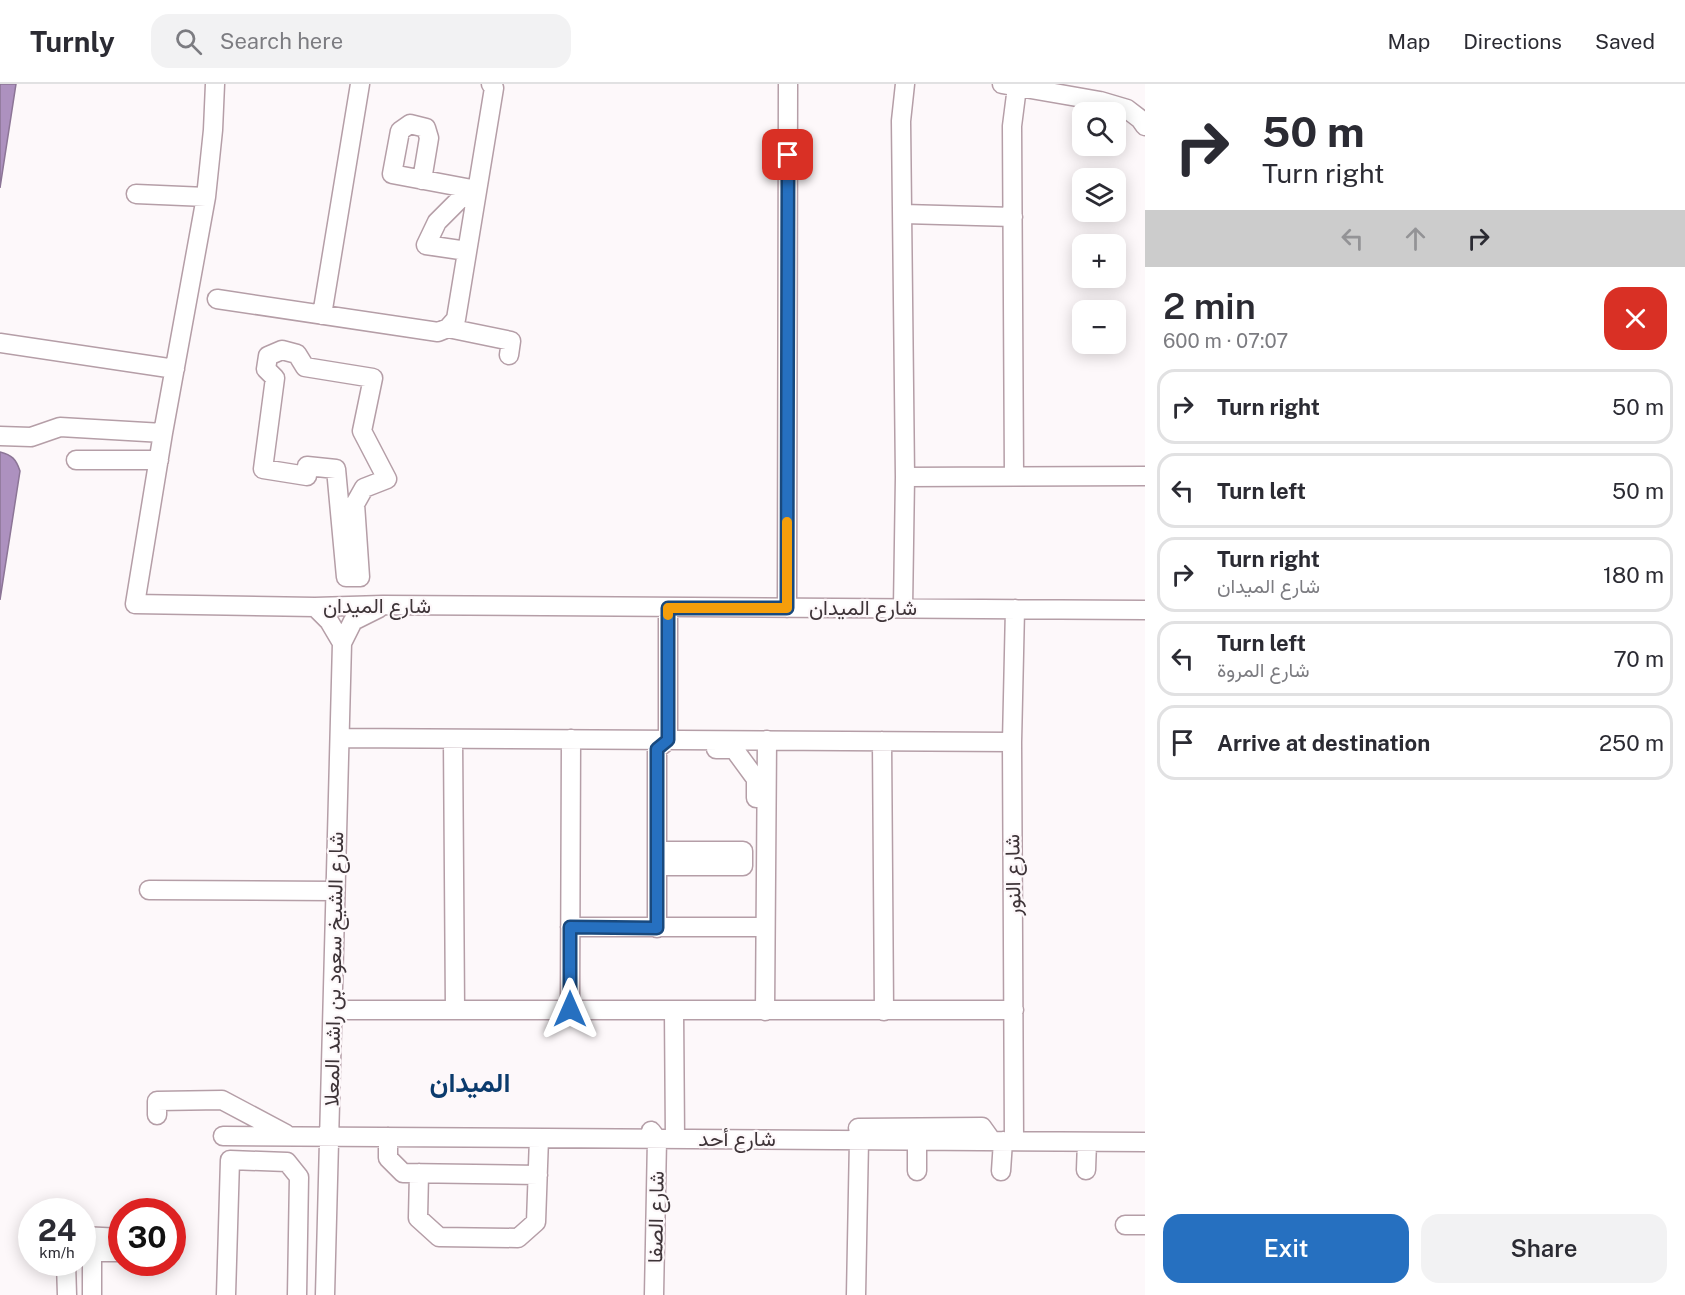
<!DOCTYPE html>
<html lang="en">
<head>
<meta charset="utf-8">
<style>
  :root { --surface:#fff; --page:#f2f2f3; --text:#2b2b33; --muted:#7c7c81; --line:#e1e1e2; --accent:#2670c0 }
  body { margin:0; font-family:"Public Sans",Vazirmatn,sans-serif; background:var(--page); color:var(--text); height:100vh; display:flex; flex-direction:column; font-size:22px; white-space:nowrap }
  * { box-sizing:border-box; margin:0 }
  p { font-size:20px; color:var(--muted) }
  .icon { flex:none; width:33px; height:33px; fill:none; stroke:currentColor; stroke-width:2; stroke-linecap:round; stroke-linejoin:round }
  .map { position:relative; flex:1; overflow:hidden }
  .side { display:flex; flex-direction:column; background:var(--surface); width:540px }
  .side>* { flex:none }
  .hud { background:#fff; color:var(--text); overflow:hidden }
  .buttons { position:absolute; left:1072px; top:18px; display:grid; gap:12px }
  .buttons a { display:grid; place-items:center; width:54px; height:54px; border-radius:12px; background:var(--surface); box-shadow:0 3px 15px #0003; font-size:30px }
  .speed { position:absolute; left:18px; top:1114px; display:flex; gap:12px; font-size:30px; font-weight:700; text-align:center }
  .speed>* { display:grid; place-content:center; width:78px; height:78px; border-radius:50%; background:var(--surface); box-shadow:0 3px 15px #0003; line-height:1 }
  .speed small { font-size:15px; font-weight:400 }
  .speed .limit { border:9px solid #d22; background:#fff; color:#111 }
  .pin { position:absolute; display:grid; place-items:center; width:51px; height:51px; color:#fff; margin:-26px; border-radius:12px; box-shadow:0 3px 9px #0006 }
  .me { position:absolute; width:66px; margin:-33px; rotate:0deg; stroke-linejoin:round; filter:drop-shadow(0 0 4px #0008) }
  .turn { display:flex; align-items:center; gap:21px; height:126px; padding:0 18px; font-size:27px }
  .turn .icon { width:78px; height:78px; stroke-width:2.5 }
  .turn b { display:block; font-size:42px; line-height:51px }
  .lanes { display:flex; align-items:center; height:57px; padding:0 18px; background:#0003; justify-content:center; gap:30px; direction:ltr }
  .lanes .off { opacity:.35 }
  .round { display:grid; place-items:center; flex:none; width:63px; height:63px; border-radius:18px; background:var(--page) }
  .summary { display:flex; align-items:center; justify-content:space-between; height:102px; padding:0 18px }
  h1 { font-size:36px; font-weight:600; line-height:45px }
  .button { display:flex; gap:12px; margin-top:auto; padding:12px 18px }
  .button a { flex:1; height:69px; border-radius:18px; background:var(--accent); color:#fff; font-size:24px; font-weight:600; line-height:69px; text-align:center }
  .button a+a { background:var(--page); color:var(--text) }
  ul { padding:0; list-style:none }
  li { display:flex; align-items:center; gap:18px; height:75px; margin:0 12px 9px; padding:0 6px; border:3px solid var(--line); border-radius:18px }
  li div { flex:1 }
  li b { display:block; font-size:22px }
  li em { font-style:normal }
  header { display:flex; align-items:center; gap:36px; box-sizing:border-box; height:84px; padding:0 30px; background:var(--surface); border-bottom:2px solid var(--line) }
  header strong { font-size:28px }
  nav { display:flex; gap:33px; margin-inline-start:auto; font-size:21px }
  .search { width:420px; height:54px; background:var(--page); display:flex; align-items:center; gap:15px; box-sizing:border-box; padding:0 21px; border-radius:18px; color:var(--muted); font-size:22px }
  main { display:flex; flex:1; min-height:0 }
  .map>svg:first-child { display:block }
  .water { fill:#ad91bf; stroke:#8c7596; stroke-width:1.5 }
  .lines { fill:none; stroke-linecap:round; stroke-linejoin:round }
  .minor-casing { stroke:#b59ea7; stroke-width:21 }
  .minor { stroke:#fff; stroke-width:18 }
  .route-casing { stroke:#19497d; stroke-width:15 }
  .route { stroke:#2670c0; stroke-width:10 }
  .slow { stroke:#f59e0b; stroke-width:10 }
  .labels { text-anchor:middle; stroke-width:4.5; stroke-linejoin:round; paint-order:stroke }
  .street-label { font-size:21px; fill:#3e3438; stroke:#fdf8fa }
  .district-label { font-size:27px; font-weight:bold; fill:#0b3b6d; stroke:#fdf8fa }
</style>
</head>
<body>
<header>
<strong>Turnly</strong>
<div class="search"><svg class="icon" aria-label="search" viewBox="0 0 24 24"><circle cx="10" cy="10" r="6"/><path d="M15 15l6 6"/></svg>Search here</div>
<nav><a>Map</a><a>Directions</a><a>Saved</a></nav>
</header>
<main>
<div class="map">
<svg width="1145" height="1211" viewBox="0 0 1145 1211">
  <rect width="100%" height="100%" fill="#fdf8fa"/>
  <path class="water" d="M0,0h16l-16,104z
    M0,368c12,3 16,7 20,19l-20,129z"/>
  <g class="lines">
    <defs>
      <path id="minor" d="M215,0l-2,46 -7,67 -43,236 -28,171 180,3 68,-2 762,5
        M1002,0l98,17 27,8 13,10 5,7
        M422,96l7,-42 -3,-10 -16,-4 -10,7 -8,43 85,16
        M136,110l70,3
        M904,130l109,3
        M467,167l-41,-6 11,-23 26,-26 14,-6
        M217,215l221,33 10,-4 63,13 -2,14
        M322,231l38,-231
        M448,244l8,-9 38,-231 -3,-4
        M0,259l175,26
        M282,266l15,4 8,13 68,11 -11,53 25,48 -23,9 -9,16 5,73h-14l-10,-108 -29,-3v10l-44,-7 12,-91 -9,-9 2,-13z
        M0,352l31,1 29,-10 103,6
        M76,376h83
        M1014,392l-2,-350 5,-39
        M905,393l240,-1
        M315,523l14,14 13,22
        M787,524l1,-524
        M903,524l2,-131 -4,-356 4,-37
        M340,654l672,4
        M453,655l2,271
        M882,657l2,270
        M716,665h18l22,30v19
        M664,767h79v15h-79z
        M149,806l186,1
        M570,843h195
        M657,844v-179l11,-9v-132
        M570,925l1,-270
        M333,926h681
        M674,926l1,129
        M765,927l2,-271
        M157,1031v-14l65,-1 64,34
        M858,1044l124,-1 10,14
        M651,1047l6,8 -3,156
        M223,1052l922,6
        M388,1053v21l15,15 135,2
        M917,1057v30
        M1014,1057l-2,-399 3,-133
        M1086,1086l1,-28
        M1001,1087l2,-30
        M419,1089l-1,45 21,19 79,1 18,-16 3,-84
        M1125,1141h20
        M82,1152l40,2
        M66,1179l1,32
        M92,1211v-43h30
        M226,1211l4,-135 57,2 12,15 -2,118
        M325,1211l17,-652 11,-22 26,-13
        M856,1211l3,-155"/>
    </defs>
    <use href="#minor" class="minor-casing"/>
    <use href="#minor" class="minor"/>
  </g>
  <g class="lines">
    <defs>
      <path id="route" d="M570,925v-82l87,1v-179l11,-9v-132h119l1,-453"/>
    </defs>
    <use href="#route" class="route-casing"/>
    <use href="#route" class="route"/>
    <path class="slow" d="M668,531v-7h119v-86"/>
  </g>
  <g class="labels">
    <g class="street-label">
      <text x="377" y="529">شارع الميدان</text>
      <text x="863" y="531">شارع الميدان</text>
      <text transform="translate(1013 791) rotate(-91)" y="7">شارع النور</text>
      <text transform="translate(334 885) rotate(-89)" y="7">شارع الشيخ سعود بن راشد المعلا</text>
      <text x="737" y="1062">شارع أحد</text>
      <text transform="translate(656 1133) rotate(-89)" y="7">شارع الصفا</text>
    </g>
    <g class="district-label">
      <text x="470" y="1008">الميدان</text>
    </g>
  </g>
</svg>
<div class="buttons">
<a><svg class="icon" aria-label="search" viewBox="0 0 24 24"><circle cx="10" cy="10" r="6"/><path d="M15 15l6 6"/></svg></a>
<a><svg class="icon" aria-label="layers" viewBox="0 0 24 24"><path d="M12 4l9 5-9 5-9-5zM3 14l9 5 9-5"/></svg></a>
<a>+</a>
<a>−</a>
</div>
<div class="speed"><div>24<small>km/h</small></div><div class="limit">30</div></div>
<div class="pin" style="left:788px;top:71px;background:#d93025"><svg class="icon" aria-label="arrive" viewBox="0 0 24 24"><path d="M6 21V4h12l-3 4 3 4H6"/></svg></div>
<svg class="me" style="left:570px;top:925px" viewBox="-20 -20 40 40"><path d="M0-17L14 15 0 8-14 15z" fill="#2670c0" stroke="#fff" stroke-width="4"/></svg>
</div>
<section class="side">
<div class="hud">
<div class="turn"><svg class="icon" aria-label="right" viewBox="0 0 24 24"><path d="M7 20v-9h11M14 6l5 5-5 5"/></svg><div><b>50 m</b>Turn right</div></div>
<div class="lanes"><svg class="icon off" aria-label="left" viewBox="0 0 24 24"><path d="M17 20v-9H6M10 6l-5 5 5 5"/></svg><svg class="icon off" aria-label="ahead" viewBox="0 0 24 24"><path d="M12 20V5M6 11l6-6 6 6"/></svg><svg class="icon" aria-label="right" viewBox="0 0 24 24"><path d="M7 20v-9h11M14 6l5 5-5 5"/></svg></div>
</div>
<div class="summary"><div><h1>2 min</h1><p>600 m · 07:07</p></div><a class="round" style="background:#d93025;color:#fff"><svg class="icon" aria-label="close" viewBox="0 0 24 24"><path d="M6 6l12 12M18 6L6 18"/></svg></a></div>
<ul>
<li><svg class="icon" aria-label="right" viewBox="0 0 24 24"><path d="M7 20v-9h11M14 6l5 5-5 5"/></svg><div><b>Turn right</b></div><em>50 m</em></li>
<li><svg class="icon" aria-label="left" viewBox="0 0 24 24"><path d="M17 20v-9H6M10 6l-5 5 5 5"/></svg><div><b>Turn left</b></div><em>50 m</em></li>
<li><svg class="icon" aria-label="right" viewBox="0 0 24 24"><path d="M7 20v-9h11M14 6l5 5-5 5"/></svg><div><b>Turn right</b><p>شارع الميدان</p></div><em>180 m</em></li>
<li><svg class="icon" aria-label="left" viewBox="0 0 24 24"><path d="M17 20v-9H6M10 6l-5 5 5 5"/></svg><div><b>Turn left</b><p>شارع المروة</p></div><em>70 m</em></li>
<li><svg class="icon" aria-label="arrive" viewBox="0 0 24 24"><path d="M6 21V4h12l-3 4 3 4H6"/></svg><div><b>Arrive at destination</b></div><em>250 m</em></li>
</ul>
<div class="button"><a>Exit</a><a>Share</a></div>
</section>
</main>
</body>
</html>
